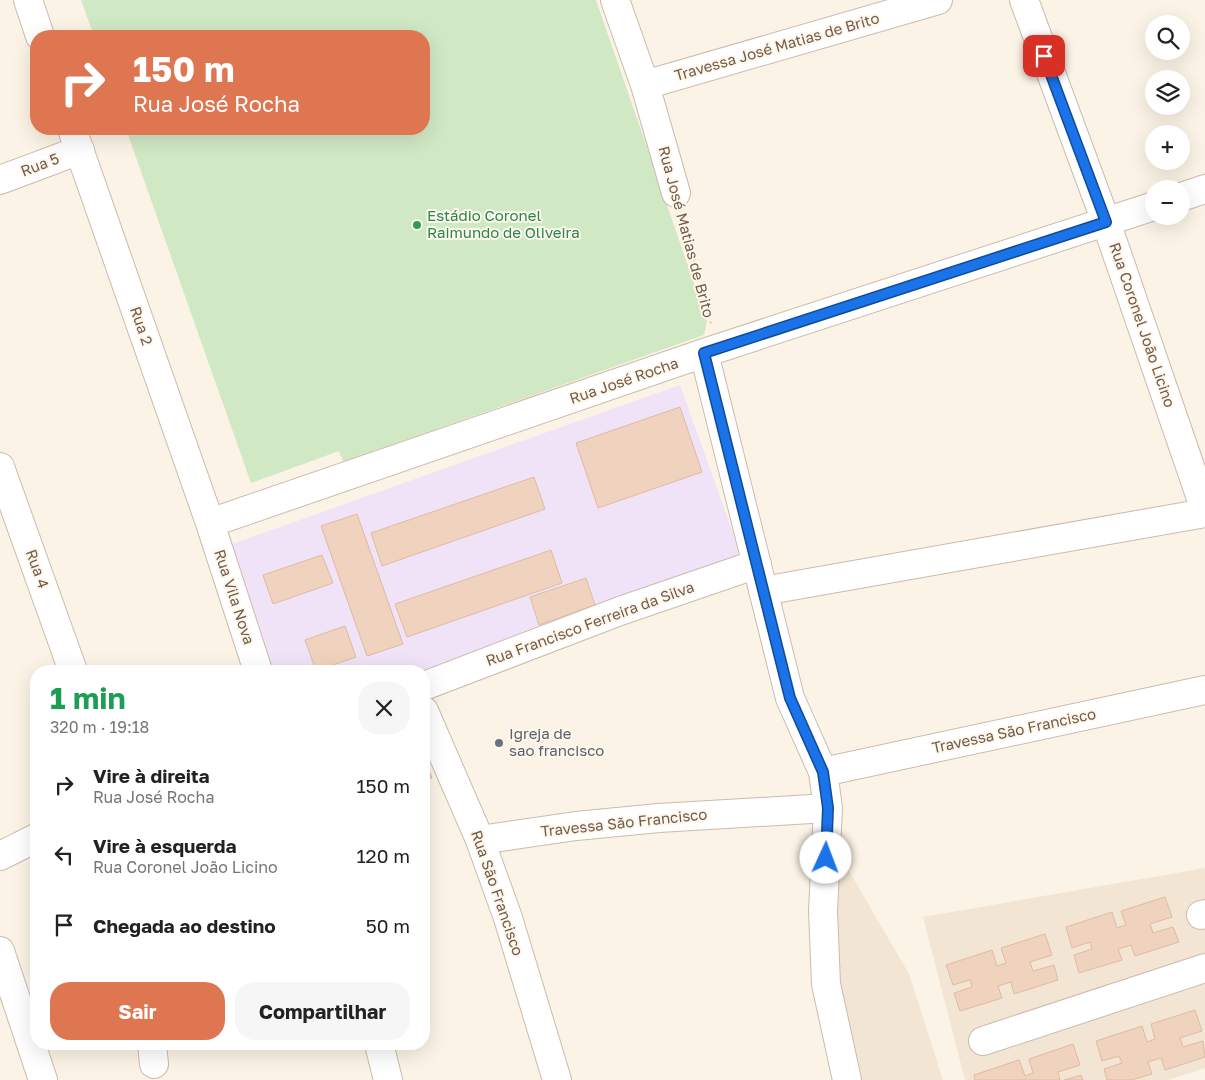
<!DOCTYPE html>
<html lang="pt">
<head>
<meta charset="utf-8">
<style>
  :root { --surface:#fff; --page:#f6f6f6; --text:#222; --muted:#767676; --accent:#de7651 }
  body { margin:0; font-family:"Golos Text",sans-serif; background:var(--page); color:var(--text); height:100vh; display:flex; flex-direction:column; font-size:19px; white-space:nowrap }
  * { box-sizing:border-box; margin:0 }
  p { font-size:16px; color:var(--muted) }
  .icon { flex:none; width:28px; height:28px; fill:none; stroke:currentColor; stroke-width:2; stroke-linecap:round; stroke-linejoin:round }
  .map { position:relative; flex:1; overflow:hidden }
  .side { position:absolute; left:30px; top:665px; width:400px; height:385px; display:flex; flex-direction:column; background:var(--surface); border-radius:20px; box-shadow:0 5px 20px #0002 }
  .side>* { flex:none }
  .hud { position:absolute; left:30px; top:30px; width:400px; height:105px; border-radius:20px; box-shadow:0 5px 20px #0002; background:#de7651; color:#fff; overflow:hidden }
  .fabs { position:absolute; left:1145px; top:15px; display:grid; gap:10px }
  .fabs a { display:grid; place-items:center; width:45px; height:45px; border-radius:50%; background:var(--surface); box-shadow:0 5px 20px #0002; font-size:25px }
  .pin { position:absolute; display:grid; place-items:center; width:42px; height:42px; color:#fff; margin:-21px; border-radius:10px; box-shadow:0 2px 8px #0006 }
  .me { position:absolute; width:55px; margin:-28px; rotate:2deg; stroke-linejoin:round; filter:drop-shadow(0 0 4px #0008) }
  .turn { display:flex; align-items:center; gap:18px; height:105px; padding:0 20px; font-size:22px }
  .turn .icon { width:65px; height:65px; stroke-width:2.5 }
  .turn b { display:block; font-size:35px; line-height:42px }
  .round { display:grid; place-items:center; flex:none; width:52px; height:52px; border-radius:20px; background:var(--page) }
  .overview { display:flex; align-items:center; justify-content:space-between; height:85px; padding:0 20px }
  h1 { font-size:30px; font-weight:700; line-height:38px; color:#1e9e55 }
  .action { display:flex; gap:10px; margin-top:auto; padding:10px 20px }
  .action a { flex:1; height:58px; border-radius:20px; background:var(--accent); color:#fff; font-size:20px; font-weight:700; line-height:58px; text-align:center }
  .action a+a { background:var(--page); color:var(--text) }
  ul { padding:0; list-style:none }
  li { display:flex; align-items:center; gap:15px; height:70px; padding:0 20px }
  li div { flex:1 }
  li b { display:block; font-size:19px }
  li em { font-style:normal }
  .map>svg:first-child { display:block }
  .residential { fill:#f2e5d4 }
  .education { fill:#f0e2f7 }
  .green { fill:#d1e8c4 }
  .building { fill:#efd3be; stroke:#e0bba0 }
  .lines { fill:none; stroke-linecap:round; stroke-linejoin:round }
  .street-casing { stroke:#ccbbac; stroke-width:30 }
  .path { stroke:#d4b7a2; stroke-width:3; stroke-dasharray:1 4; stroke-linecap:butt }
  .street { stroke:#fff; stroke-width:28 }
  .route-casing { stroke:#114b97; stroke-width:12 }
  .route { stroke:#1a73e8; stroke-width:9 }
  .leisure-dot { fill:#2e9e5b; stroke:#fef7eb; stroke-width:2 }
  .worship-dot { fill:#6b7280; stroke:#fef7eb; stroke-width:2 }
  .labels { text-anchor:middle; stroke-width:4; stroke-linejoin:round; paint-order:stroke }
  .street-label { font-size:15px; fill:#725b4c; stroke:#fef7eb }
  .leisure-label { font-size:15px; fill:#27864d; stroke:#fef7eb; text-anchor:start }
  .worship-label { font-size:15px; fill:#5b616d; stroke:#fef7eb; text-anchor:start }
</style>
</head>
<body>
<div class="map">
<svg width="1205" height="1080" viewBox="0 0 1205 1080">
  <rect width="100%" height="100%" fill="#fbf3e5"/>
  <path class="residential" d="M835,847l74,127 34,106h-92l-25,-147z
    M1205,868v200l-37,12h-203l-42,-163z"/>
  <path class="education" d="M680,385l68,190 -324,115v-19h-159l-44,-123z"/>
  <path class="green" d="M81,0h515l111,321 -3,14 -361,127 -4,-11 -88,32 -125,-354h298v-93h-330z"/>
  <path class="building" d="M680,407l22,65 -104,36 -22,-65z
    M534,477l11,32 -163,57 -11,-33z
    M357,514l46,130 -36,12 -46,-130z
    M551,550l11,33 -155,54 -12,-33z
    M322,555l11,28 -60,21 -10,-29z
    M586,578l9,27 -56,20 -9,-28z
    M345,626l11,31 -40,14 -11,-31z
    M424,756l8,22 -8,2z
    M1165,897l7,20 -22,7 3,9 20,-6 6,15 -44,14 -4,-11 -13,4 4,11 -43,13 -5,-18 18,-6 -2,-7 -18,6 -6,-21 46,-15 5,16 9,-3 -5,-14z
    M1045,934l7,21 -22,7 3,9 21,-6 4,15 -44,14 -3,-12 -13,4 4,12 -42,13 -6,-18 18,-6 -2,-7 -17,5 -7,-20 46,-15 5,16 9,-3 -5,-15z
    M1195,1010l7,21 -22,7 3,9 20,-6 2,16 -40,13 -4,-12 -13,4 4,12 -21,6h-24l-3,-11 18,-6 -3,-7 -17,5 -6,-20 46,-15 5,16 8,-3 -4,-15z
    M1073,1044l7,21 -22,7 2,8h-85l-1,-5 45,-15 6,16 8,-3 -4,-14z
    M1081,1075l2,5h-19z"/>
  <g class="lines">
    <defs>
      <path id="street" d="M28,0l12,36
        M615,0l30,85 31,108
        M1024,0l82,222 99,288
        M645,85l293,-85
        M72,129l138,394 48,148
        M0,180l80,-30
        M1181,197l24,-8
        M704,353l86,345 33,74 5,36 -5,103 3,73 21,96
        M0,467l73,204
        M210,523l494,-170 450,-147
        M763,591l442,-78
        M424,686l196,-75 137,-47
        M424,711l56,129 28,78 49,162
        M823,772l382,-82
        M480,840l96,-14 83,-8 169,-10
        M0,856l36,-18
        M1201,915l4,-1
        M0,951l43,129
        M983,1041l222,-73
        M152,1044l2,20
        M379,1044l9,36"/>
    </defs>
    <use href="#street" class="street-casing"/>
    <path class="path" d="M682,216l29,107"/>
    <use href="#street" class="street"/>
  </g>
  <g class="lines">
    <defs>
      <path id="route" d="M826,858l2,-50 -5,-36 -33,-74 -86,-345 402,-131 -62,-166"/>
    </defs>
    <use href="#route" class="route-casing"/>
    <use href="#route" class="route"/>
  </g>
  <circle class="leisure-dot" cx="417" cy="225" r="5"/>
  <circle class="worship-dot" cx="499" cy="743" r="5"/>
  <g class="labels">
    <g class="street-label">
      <text transform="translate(777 47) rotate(-16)" y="5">Travessa José Matias de Brito</text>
      <text transform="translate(40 165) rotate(-21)" y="5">Rua 5</text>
      <text transform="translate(686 232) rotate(75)" y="5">Rua José Matias de Brito</text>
      <text transform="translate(1142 325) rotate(71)" y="5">Rua Coronel João Licino</text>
      <text transform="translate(141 326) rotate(71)" y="5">Rua 2</text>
      <text transform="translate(624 381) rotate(-19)" y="5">Rua José Rocha</text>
      <text transform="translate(37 569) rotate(70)" y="5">Rua 4</text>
      <text transform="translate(234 597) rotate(72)" y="5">Rua Vila Nova</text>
      <text transform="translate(590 624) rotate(-20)" y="5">Rua Francisco Ferreira da Silva</text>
      <text transform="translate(1014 731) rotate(-12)" y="5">Travessa São Francisco</text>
      <text transform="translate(624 823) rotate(-6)" y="5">Travessa São Francisco</text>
      <text transform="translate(497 893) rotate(71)" y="5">Rua São Francisco</text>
    </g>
    <g class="leisure-label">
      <text x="427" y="221">Estádio Coronel<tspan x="427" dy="17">Raimundo de Oliveira</tspan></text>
    </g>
    <g class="worship-label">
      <text x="509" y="739">Igreja de<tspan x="509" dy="17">sao francisco</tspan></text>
    </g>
  </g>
</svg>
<div class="fabs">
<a><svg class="icon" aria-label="search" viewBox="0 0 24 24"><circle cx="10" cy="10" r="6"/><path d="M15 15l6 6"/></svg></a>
<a><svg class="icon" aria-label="layers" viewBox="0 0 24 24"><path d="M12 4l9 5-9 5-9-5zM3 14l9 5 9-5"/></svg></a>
<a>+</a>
<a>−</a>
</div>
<div class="pin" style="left:1044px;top:56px;background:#d93025"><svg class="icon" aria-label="arrive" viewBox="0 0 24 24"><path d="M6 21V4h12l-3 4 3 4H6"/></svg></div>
<svg class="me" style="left:826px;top:858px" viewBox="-20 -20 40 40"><circle r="19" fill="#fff"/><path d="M0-13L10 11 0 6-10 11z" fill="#1a73e8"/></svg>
<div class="hud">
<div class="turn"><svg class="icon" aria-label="right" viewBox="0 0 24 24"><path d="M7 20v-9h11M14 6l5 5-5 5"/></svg><div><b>150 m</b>Rua José Rocha</div></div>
</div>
<section class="side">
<div class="overview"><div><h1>1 min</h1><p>320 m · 19:18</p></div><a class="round"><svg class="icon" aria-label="close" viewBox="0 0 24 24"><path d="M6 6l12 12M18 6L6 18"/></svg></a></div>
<ul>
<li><svg class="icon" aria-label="right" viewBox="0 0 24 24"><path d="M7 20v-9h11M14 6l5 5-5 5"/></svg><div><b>Vire à direita</b><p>Rua José Rocha</p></div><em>150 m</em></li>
<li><svg class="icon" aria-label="left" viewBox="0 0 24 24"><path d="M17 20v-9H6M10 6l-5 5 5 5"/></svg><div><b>Vire à esquerda</b><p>Rua Coronel João Licino</p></div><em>120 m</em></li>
<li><svg class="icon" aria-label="arrive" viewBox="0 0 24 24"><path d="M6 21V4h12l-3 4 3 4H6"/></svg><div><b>Chegada ao destino</b></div><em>50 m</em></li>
</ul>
<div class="action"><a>Sair</a><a>Compartilhar</a></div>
</section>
</div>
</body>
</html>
